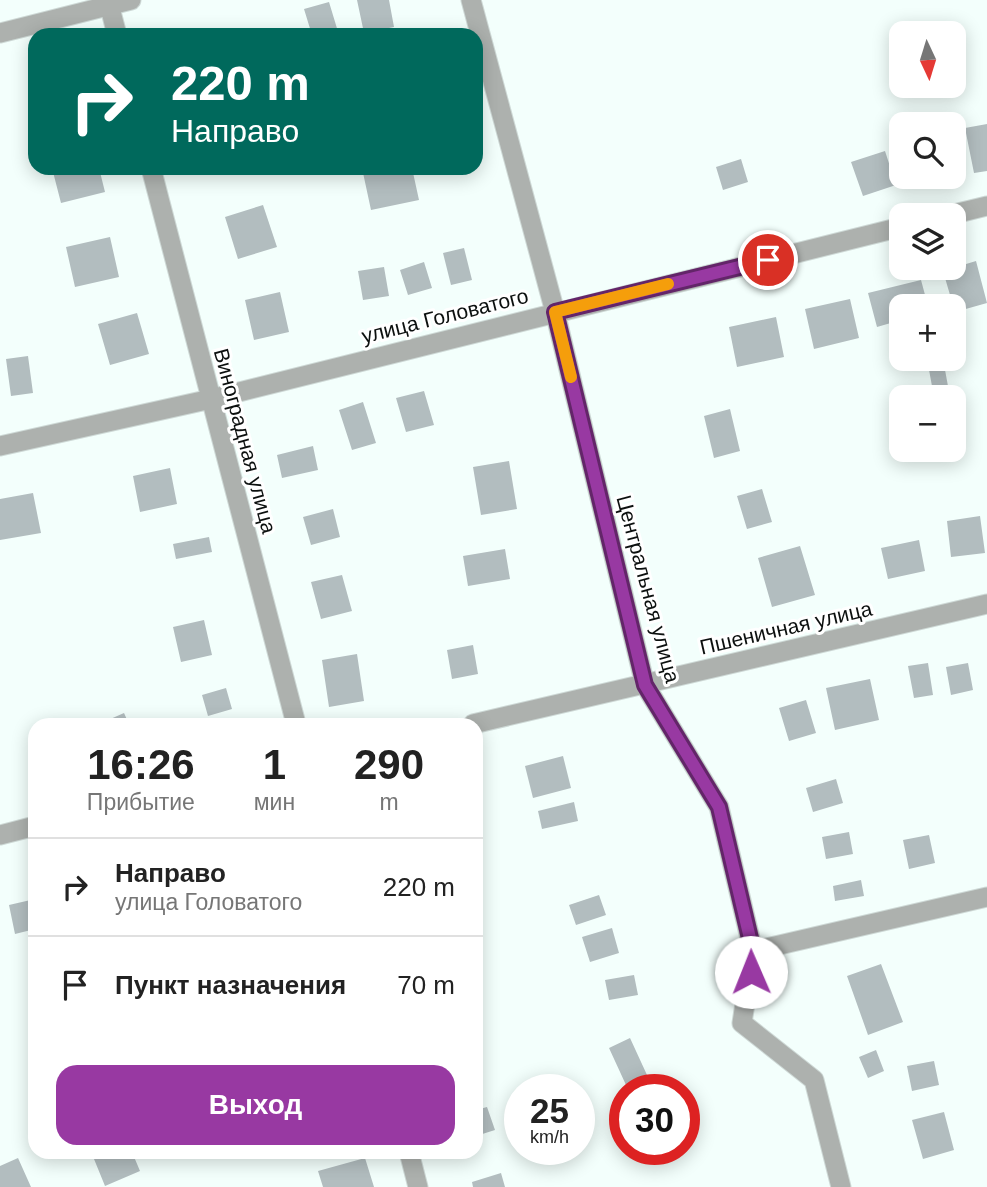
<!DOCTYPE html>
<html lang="ru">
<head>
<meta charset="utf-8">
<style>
  :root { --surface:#fff; --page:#f6f6f6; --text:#222; --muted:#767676; --line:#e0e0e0; --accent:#9839a2 }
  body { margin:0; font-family:Arial,sans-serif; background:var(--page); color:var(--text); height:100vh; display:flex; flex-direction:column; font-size:26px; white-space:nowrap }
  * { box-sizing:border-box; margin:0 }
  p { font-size:23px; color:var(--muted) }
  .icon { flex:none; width:38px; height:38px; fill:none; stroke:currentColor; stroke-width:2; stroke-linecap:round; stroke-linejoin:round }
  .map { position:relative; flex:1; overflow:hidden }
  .side { position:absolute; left:28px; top:718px; width:455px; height:441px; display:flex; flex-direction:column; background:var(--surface); border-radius:21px; box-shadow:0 4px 18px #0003 }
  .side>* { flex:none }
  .banner { position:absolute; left:28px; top:28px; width:455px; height:147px; border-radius:21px; box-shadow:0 4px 18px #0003; background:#00695c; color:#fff; overflow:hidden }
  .needle { width:46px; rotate:176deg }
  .controls { position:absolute; left:889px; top:21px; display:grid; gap:14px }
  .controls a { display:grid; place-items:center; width:77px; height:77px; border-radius:14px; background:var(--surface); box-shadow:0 4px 18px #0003; font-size:35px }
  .speed { position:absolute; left:504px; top:1074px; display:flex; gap:14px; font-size:35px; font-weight:700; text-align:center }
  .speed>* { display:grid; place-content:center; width:91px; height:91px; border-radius:50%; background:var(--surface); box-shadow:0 4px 18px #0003; line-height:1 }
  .speed small { font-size:18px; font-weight:400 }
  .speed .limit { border:10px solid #d22; background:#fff; color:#111 }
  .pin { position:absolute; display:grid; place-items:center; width:60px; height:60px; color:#fff; margin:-30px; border:4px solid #fff; border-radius:50%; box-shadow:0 2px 7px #0007 }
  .me { position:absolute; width:77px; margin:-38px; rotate:359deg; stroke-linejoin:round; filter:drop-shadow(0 0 5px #0008) }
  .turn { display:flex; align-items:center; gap:24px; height:147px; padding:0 28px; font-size:32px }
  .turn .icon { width:91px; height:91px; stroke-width:2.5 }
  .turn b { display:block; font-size:49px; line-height:60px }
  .eta { display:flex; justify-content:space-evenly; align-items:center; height:119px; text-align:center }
  .eta b { font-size:42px; font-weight:700; line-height:49px }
  .cta { display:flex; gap:14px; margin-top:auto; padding:14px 28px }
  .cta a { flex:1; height:80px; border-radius:21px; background:var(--accent); color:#fff; font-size:28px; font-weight:700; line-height:80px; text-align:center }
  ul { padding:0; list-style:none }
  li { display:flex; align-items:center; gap:21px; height:98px; padding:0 28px; border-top:2px solid var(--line) }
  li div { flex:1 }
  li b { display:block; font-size:26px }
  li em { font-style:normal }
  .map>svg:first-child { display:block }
  .building { fill:#b2bdbf }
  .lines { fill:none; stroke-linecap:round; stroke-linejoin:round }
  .minor-casing { stroke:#ced9d6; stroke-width:21 }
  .minor { stroke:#adb1ae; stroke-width:19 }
  .route-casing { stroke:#632569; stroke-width:18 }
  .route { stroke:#9839a2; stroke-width:12 }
  .slow { stroke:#f59e0b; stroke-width:12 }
  .labels { text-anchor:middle; stroke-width:6; stroke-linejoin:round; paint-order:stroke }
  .street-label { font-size:21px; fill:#0c100f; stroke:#fff }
</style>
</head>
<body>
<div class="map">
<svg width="987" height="1187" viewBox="0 0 987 1187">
  <rect width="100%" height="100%" fill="#f3fffc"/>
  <path class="building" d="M357,0h32l5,27 -30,6z
    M329,2l10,33h-27l-8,-26z
    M987,124v47l-13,2 -9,-45z
    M885,151l11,34 -33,11 -12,-34z
    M741,159l7,23 -25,8 -7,-23z
    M52,168h47l6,24 -44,11z
    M362,168h50l7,32 -48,10z
    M263,205l14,42 -39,12 -13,-42z
    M110,237l9,40 -44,10 -9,-40z
    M464,248l8,32 -21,5 -8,-32z
    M976,261l11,42 -32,9 -12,-41z
    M424,262l8,26 -24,7 -8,-25z
    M384,267l5,29 -26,4 -5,-29z
    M921,280l7,26h-27v14l-24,7 -9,-34z
    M280,292l9,40 -35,8 -9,-40z
    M850,299l9,39 -45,11 -9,-40z
    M137,313l12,41 -39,11 -12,-41z
    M776,317l8,40 -47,10 -8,-40z
    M28,356l5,37 -22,3 -5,-37z
    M927,359h16l7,38h-16z
    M424,391l10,34 -28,7 -10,-34z
    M363,402l13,41 -24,7 -13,-40z
    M730,409l10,42 -26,7 -10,-42z
    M313,446l5,24 -36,8 -5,-23z
    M509,461l8,48 -36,6 -8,-48z
    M170,468l7,36 -37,8 -7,-36z
    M762,489l10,33 -25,7 -10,-33z
    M33,493l8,40 -41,7v-41z
    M333,509l7,28 -29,8 -8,-28z
    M980,516l5,37 -34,4 -4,-36z
    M209,537l3,15 -36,7 -3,-15z
    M919,540l6,31 -37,8 -7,-31z
    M800,546l15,49 -43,12 -14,-49z
    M505,549l5,30 -42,7 -5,-30z
    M342,575l10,36 -31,8 -10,-37z
    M204,620l8,35 -31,7 -8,-35z
    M473,645l5,29 -26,5 -5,-29z
    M357,654l7,47 -35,6 -7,-47z
    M928,663l5,32 -19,3 -6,-32z
    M968,663l5,27 -22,5 -5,-28z
    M870,679l9,41 -44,10 -9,-42z
    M226,688l6,21 -24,7 -6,-21z
    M806,700l10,33 -27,8 -10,-33z
    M124,713l5,11h-30z
    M563,756l8,32 -38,10 -8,-32z
    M836,779l7,24 -30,9 -7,-24z
    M574,802l4,19 -36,8 -4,-18z
    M849,832l4,22 -27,5 -4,-22z
    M929,835l6,28 -26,6 -6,-29z
    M861,880l3,16 -29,5 -2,-15z
    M599,895l7,20 -30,10 -7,-20z
    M35,899v30l-20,5 -6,-29z
    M612,928l7,25 -29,9 -8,-25z
    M881,964l22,58 -35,13 -21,-59z
    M634,975l4,20 -29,5 -4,-20z
    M630,1038l17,37 -21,10 -17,-37z
    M876,1050l8,21 -16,7 -9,-21z
    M934,1061l5,24 -27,6 -5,-25z
    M487,1107l8,23 -19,6v-26z
    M944,1112l10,38 -31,9 -11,-39z
    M113,1152h19l8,19 -35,15 -11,-27z
    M18,1158l13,29h-31v-21z
    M365,1158l9,29h-51l-5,-16z
    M501,1173l4,14h-32l-1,-5z"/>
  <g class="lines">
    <defs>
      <path id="minor" d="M108,0l9,35
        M471,0l84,312 90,373 74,122 34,144 -11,72 72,57 27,107
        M0,33l131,-33
        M151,168l145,556
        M950,215l37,-9
        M0,446l211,-47 690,-172
        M473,724l514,-120
        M0,835l35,-9
        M753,951l234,-54
        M409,1152l9,35"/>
    </defs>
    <use href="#minor" class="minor-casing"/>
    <use href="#minor" class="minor"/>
  </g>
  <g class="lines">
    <defs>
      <path id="route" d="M751,972l2,-21 -34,-144 -74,-122 -90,-373 213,-52"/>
    </defs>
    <use href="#route" class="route-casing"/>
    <use href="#route" class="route"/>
    <path class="slow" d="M571,377l-16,-65 113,-28"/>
  </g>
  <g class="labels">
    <g class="street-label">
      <text transform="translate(445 316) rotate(-14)" y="7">улица Головатого</text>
      <text transform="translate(245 441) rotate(75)" y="7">Виноградная улица</text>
      <text transform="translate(648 589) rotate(75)" y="7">Центральная улица</text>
      <text transform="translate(786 628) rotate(-13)" y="7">Пшеничная улица</text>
    </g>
  </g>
</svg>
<div class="controls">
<a><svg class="needle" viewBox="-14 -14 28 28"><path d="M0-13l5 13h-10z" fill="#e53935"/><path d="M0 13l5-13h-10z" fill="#767676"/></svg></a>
<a><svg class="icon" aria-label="search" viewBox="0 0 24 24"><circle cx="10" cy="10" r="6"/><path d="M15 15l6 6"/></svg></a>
<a><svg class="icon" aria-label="layers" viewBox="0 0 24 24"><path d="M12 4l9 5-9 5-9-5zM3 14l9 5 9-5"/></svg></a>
<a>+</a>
<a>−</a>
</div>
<div class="speed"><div>25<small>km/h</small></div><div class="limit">30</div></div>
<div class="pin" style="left:768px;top:260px;background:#d93025"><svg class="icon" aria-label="arrive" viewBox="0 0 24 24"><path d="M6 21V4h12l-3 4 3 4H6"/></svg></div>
<svg class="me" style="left:751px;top:972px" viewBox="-20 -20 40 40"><circle r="19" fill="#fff"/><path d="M0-13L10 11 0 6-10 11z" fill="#9839a2"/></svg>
<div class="banner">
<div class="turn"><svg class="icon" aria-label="right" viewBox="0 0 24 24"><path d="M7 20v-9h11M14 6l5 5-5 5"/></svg><div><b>220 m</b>Направо</div></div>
</div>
<section class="side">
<div class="eta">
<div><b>16:26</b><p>Прибытие</p></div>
<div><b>1</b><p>мин</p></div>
<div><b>290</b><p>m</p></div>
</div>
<ul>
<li><svg class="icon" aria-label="right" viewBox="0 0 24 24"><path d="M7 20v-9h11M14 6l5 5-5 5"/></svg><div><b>Направо</b><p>улица Головатого</p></div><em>220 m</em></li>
<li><svg class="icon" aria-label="arrive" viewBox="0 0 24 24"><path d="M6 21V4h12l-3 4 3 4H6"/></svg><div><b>Пункт назначения</b></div><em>70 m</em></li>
</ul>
<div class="cta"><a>Выход</a></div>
</section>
</div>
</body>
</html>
